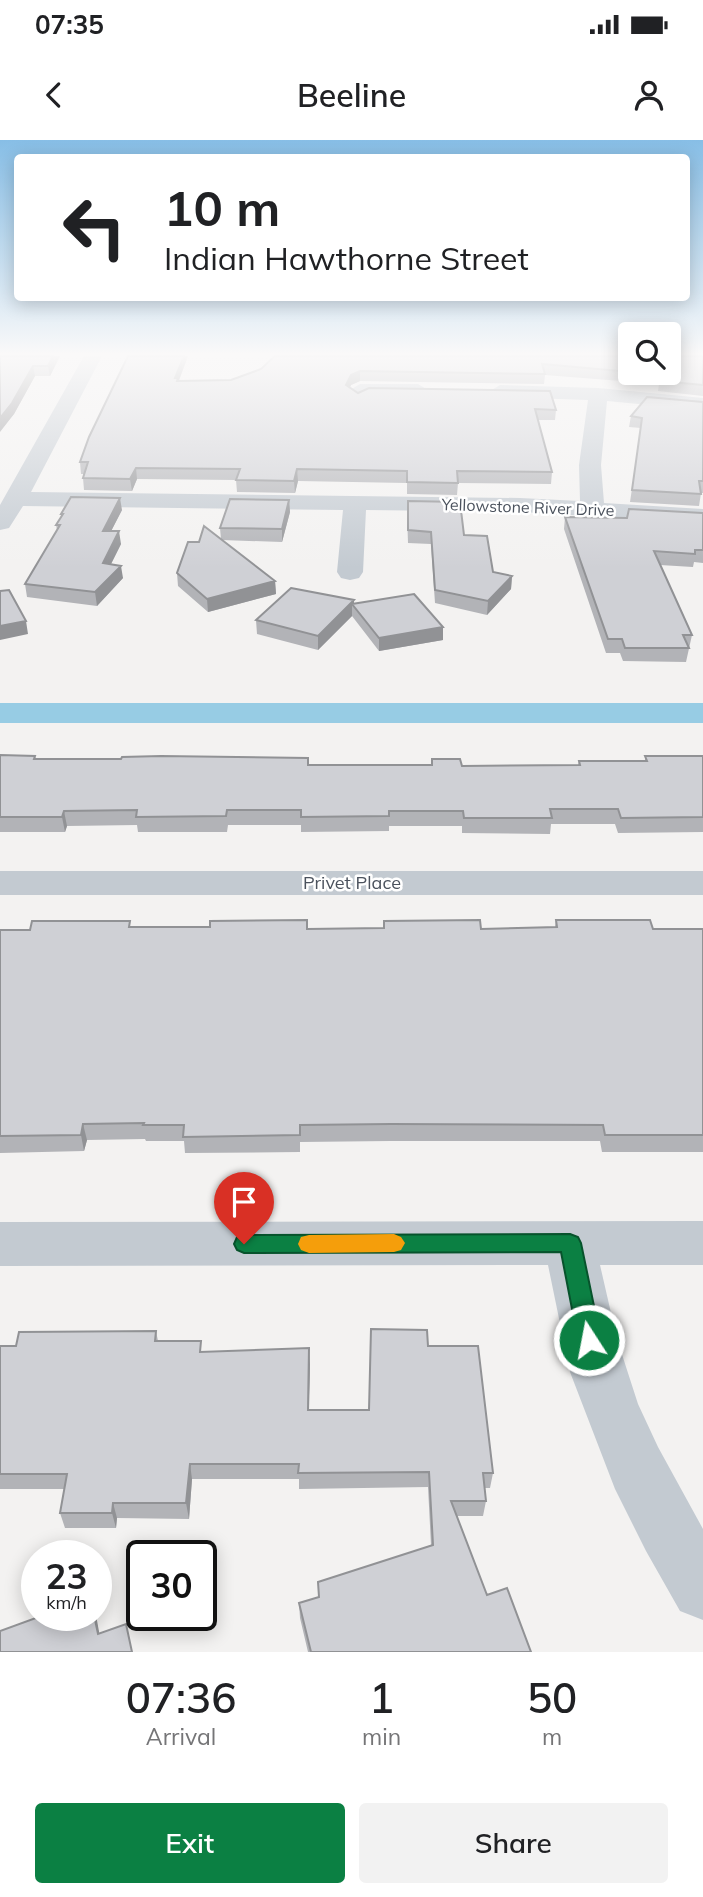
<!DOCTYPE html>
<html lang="en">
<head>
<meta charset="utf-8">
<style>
  :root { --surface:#fff; --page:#f2f2f2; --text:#202124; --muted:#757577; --accent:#0b8043 }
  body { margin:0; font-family:Mulish,sans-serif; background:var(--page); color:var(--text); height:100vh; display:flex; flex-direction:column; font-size:26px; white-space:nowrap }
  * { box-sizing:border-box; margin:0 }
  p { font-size:23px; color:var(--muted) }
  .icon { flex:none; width:38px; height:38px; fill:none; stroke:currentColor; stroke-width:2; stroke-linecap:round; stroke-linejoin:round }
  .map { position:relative; height:1512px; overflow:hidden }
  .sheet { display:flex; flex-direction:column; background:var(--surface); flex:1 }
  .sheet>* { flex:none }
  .banner { position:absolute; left:14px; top:14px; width:676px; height:147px; border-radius:7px; box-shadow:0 4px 18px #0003; background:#fff; color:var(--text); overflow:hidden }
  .buttons { position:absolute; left:618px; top:182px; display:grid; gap:14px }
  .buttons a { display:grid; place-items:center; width:63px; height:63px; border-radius:7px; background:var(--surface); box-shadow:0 4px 18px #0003; font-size:35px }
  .speed { position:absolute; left:21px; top:1400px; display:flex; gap:14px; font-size:35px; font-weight:700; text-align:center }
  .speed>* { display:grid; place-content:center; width:91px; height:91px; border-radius:50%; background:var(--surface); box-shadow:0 4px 18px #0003; line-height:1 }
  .speed small { font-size:18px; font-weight:400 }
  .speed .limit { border:4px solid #111; border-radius:10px; background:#fff; color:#111 }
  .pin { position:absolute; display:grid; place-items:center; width:60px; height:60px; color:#fff; margin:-72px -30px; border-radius:50% 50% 50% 0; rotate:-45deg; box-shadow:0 0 7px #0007 }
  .pin .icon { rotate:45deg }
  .me { position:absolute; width:77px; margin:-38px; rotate:349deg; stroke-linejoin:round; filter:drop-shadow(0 0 5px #0008) }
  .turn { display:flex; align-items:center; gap:24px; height:147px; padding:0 35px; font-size:32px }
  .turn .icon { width:91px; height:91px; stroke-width:2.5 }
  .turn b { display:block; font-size:49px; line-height:60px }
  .eta { display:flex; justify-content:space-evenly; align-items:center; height:119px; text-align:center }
  .eta b { font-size:42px; font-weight:600; line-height:49px }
  .action { display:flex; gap:14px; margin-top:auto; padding:14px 35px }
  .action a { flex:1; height:80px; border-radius:7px; background:var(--accent); color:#fff; font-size:28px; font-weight:600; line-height:80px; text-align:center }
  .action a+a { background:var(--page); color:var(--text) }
  .status { display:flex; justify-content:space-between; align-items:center; height:49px; padding:0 35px; background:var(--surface); direction:ltr }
  .status svg { height:19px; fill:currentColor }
  header { display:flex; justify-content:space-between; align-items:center; height:91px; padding:0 35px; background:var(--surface); font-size:32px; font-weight:600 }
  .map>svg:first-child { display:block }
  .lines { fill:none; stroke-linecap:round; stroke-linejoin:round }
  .canal { fill:#97cce4; fill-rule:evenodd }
  .street { fill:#c3cad1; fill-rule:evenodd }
  .wall { fill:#b2b3b7 }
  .shaded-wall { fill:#919295 }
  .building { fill:#cfd0d5; stroke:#919295; stroke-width:2 }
  .route { fill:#0b8043; stroke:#07532c; stroke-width:2 }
  .slow { fill:#f59e0b }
  .labels { text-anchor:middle; stroke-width:5; stroke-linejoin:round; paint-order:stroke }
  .far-street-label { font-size:16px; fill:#4b525d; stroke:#fff }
  .street-label { font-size:18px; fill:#4b525d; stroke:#fff }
</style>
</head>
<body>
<div class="status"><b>07:35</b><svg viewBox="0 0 49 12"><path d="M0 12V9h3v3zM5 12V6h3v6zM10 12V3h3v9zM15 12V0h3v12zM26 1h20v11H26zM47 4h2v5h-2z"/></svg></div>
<header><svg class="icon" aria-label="back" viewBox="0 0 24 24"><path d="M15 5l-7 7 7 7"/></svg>Beeline<svg class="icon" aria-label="person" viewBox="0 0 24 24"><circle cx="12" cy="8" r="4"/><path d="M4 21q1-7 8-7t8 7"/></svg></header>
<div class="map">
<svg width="703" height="1512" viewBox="0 0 703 1512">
  <rect width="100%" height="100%" fill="#f3f2f1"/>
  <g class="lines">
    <path class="canal" d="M0,563h703v20h-703z"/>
    <path class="street" d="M84,216h18l-71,136 489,6 60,3 -1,-36 9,-65 -88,-3 -10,-6 10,-6 98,3 105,10v12l-96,-9 -6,64 3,38 99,6v14l-183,-11 -154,-2 -3,62 -4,6 -9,2 -9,-2 -4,-6 6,-62 -320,-4 -14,22 -9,2v-25z
      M360,244h58l10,6 -10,6h-50l-9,5 -7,-2 -2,-9z
      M0,731h703v24h-703z
      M703,1081v44h-103l17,74 21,65 20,43 45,82v91l-23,-9 -34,-60 -31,-62 -45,-117 -22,-107 -548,1v-44z"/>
  </g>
  <path class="wall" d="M0,216h60l-10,20h-15l-21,38 -11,13z
    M128,216h60l-9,25 52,-1 30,-11 369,-13v17h38l35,-17v40l-45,-5 1,-7 -114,-9 -1,9 -184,-3 -9,4 -1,2 8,6 198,17 -1,10h-17l14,52 -1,12 -93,-1 -1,12 -50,-1v-11l-109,-2 -3,12 -58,-1 -1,-12 -99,-1 -5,12 -48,-1 -1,-12 1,-4h-3l-1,-12z
    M703,262v91h-2l-2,13 -69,-4 11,-74 -12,-1 2,-11z
    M289,360l1,12 -8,30 -60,-2 53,41 1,13 -68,18 -30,-26 -1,-13 22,-31 22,-3 -1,-11z
    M122,370l-11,21 10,13 -10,20 12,14 -26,28 -70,-9 -2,-13 32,-54 -1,-5 5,-8v-3z
    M407,373l57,22 29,37 19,4 -1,13 -24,26 -52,-12 -4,-59 -23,-1z
    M703,373v50l-9,-1 -1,5 -33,-2 32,70 -6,27 -63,-1 -3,-8h-14l-42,-124 1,-12 62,1z
    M354,460v3l89,37 -64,11 -27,-35 -34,34 -61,-16 -1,-14z
    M0,615l35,1 1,3 273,6h122l1,-6 30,7 116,-1 1,-4h66v-5h58v76l-85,1 -3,-9h-64l-1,10 -88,-1v-7h-73v5l-88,1v-7h-73l-1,7h-89l-1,-7 -70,1 -2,6h-65z
    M556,780l97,9h50v223h-101l-2,-11h-210l-90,1v10l-115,1 -1,-12h-38l-1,-2 -58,1 -3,11 -84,2v-223l131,-3 177,2 76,-1v-7l97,8 74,-2z
    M156,1191l2,10 45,11 107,12 -1,46h60l59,-64 65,127 -3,15h-5l1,13 -3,15h-26l30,79 44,57h-223l-8,-34 -1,-15 20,-6 112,-52 -3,-58 -129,2v-10h-107l-3,40 -72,-1 -1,10h-51l-5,-15 4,-24h-64v-143h16z"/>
  <path class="shaded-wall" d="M53,216h7l-10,20 -2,-10z
    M184,216h4l-10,26 -3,-4z
    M33,226l2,10 -21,38 -14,18v-14z
    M360,231v10l-9,4 -5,11v-11l5,-10z
    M136,328l1,11 -5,12 -2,-12z
    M297,329l1,12 -3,12 -1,-12z
    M120,358l2,12 -17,33 -2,-12z
    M289,360l1,12 -8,30v-13z
    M119,391l2,13 -16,32 -2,-13z
    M121,426l2,12 -26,28 -2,-14z
    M512,436l-1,13 -24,26 1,-14z
    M275,441l1,13 -68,18 -1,-13z
    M354,460v6l-2,-2v12l-34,34v-14z
    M26,481l2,13 -28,6v-14z
    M443,487v13l-64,11v-13z
    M64,671l3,15 -2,6 -3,-15z
    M83,984l4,16 -3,11 -3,-16z
    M309,1208l1,16 -2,62v-16z
    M190,1324l2,15 -3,40 -3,-16z
    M113,1363l4,15 -1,10 -4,-15z
    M94,1475h2l6,33 -4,-14z"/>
  <path class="building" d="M0,216h53l-5,10h-15l-21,37 -12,15z
    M128,216h56l-9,22h3l-1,3 54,-1 30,-11 14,-13h355v16l-88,-8 3,10 -185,-3 -9,4 -5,10 12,8 11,-5 181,3 6,19 -21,-1 17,63 -95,-1 1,12 -51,-1v-11l-110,-2 -3,12 -58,-1 4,-11 -104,-1 -6,11 -47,-1 5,-16h-8l9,-25z
    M668,216h35v29l-43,-4 5,-7 -21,-1h24z
    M647,257l56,5v79h-4l2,13 -69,-4 10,-72 -11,-2z
    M71,357l49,1 -17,33h16l-16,32 18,3 -26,26 -70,-8 35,-59h-4l7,-11h-2z
    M230,359l59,1 -7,29 -62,-1z
    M408,361l52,1 4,33 23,1 6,36 19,4 -24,25 -53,-11 -4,-58 -23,-2z
    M629,369l74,4v37h-8v4l-41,-3 38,84h-9l6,13h-64l-3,-9h-14l-43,-122 62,1z
    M204,386l71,55 -68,18 -30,-26 11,-31h11z
    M291,448l63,12 -36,36 -62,-16z
    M9,450l17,31 -26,5v-35z
    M414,454l29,33 -64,11 -27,-34z
    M0,615l35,1 -1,3h87l1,-2 39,-1 147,2v7h124v-6h28l2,7 118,-1 -1,-4h68l-2,-5h58v61l-82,1 -3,-9h-68l2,9h-88l-1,-7h-74v5l-88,1v-7h-74l-1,6 -90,1 1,-7 -73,1 -2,6h-62z
    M307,780v9l77,-1v-7l96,-1 1,9 76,-2 -1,-7h94l3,9h50v206h-98l-2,-10 -212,-1 -91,1v10l-117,2 1,-12h-41l1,-2 -61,1 -2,11 -81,1v-206h30l2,-9h98l-1,6h81v-6z
    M371,1189l56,1 1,16h50l15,127h-10l3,28h-35l36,94 20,-7 24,64h-220l-12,-49 20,-6 -1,-15 115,-37 -4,-73 -131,1 1,-9h-109l-4,39h-73l-1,10h-52l7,-39h-67v-128h16l3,-14 137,-1 -1,10h46l-1,11 109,-4 -1,62h61z
    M44,1475h50l4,19 28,-10 6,28h-132v-21z"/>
  <linearGradient id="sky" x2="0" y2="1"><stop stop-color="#87bee6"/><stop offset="0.5" stop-color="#faf9f9"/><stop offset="1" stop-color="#faf9f9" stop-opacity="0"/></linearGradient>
  <rect width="703" height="428" fill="url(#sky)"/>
  <path class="route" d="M570,1094l8,3 3,6 20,97 -4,8 -8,3 -8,-3 -3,-8 -17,-88 -317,1 -7,-3 -3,-6 3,-7 7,-2z"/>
  <path class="slow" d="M394,1094l7,3 4,6 -4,7 -7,2 -85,1 -8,-3 -3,-6 3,-7 8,-2z"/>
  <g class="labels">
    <g class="far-street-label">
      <text transform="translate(528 367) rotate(2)" y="6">Yellowstone River Drive</text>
    </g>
    <g class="street-label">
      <text x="352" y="749">Privet Place</text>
    </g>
  </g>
</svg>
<div class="buttons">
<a><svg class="icon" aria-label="search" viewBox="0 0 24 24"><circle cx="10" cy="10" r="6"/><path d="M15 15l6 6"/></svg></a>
</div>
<div class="speed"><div>23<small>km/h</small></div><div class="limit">30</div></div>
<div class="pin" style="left:244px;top:1104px;background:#d93025"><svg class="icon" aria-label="arrive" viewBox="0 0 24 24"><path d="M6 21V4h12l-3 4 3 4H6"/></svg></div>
<svg class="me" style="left:589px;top:1200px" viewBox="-20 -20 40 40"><circle r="17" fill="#0b8043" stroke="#fff" stroke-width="3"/><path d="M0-11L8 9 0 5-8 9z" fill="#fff"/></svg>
<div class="banner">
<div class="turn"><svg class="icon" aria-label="left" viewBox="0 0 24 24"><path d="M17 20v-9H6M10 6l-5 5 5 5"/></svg><div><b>10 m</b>Indian Hawthorne Street</div></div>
</div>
</div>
<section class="sheet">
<div class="eta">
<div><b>07:36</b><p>Arrival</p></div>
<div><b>1</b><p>min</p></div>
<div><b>50</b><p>m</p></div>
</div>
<div class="action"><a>Exit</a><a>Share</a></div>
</section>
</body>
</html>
